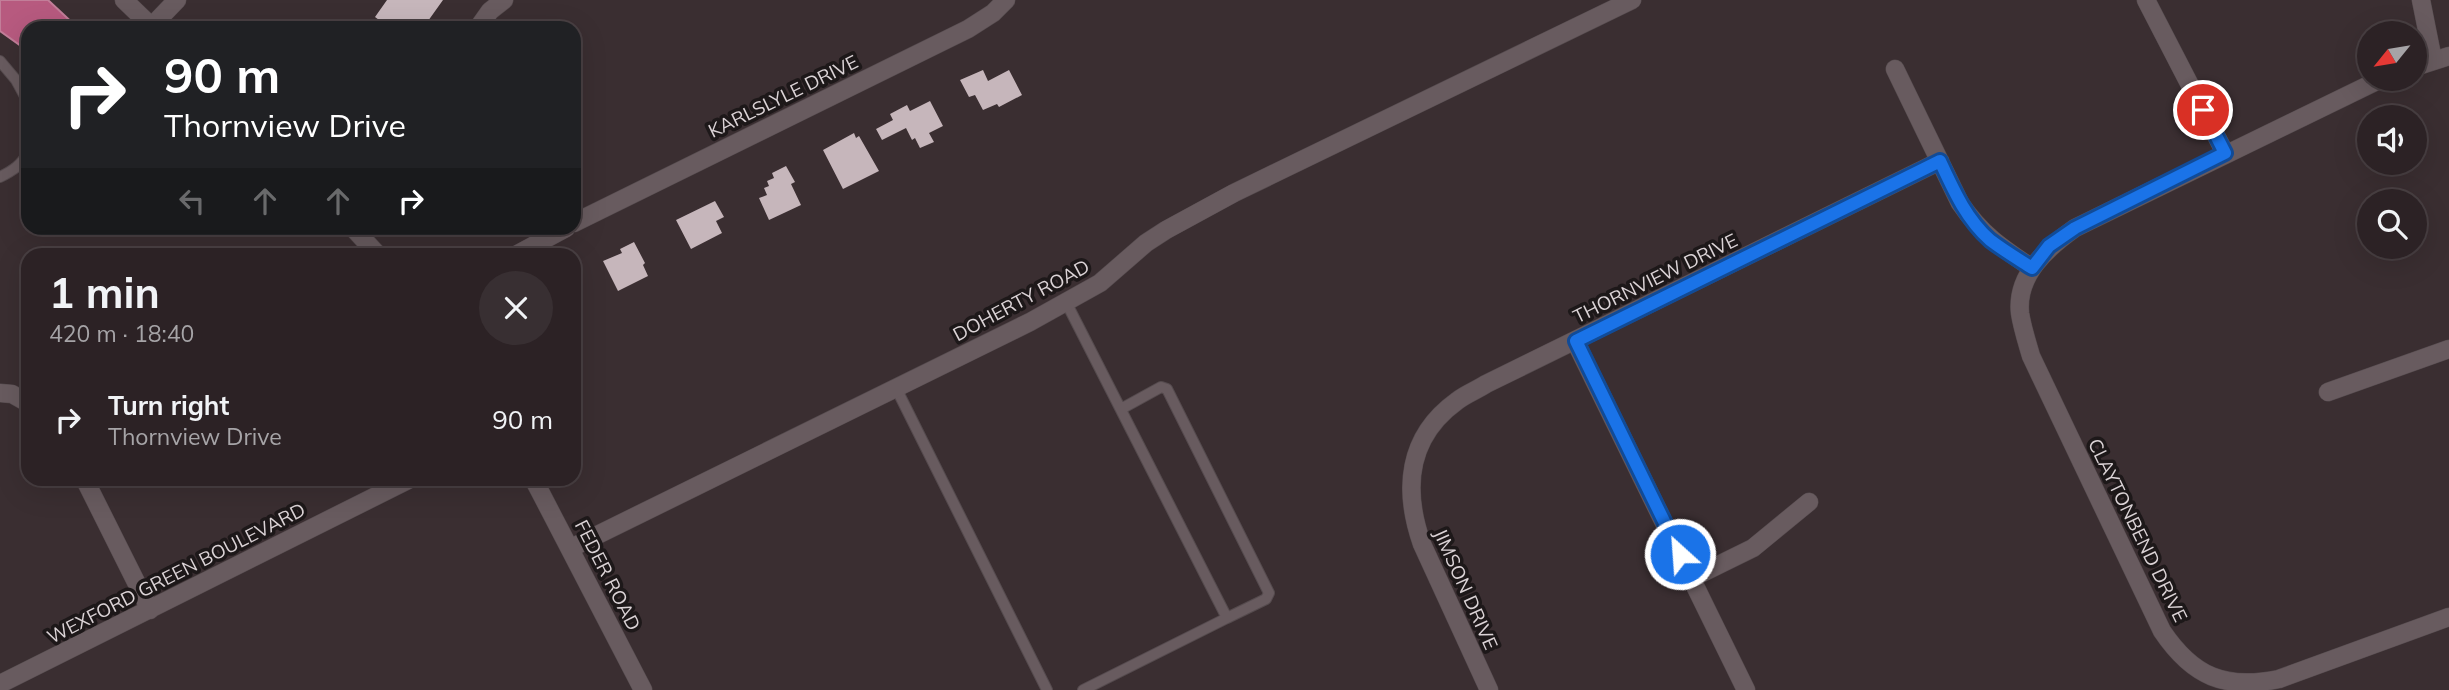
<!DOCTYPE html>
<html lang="en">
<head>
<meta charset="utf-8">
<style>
  :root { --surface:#2c2225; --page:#382f32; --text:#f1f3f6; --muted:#a6a4a7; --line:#483f42 }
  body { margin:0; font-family:Mulish,sans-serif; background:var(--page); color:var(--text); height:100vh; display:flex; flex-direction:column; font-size:26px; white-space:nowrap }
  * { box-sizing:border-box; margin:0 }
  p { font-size:23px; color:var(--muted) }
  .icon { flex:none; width:38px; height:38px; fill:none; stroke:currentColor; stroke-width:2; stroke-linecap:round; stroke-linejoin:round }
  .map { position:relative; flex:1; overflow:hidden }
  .details { position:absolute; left:21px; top:248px; width:560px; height:238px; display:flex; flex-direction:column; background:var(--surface); border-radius:21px; box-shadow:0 7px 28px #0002,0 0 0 2px var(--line) }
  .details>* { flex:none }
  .banner { position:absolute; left:21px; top:21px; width:560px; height:214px; border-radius:21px; box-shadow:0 7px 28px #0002,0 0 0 2px var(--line); background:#202124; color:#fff; overflow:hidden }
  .needle { width:46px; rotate:240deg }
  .fabs { position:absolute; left:2357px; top:21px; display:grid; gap:14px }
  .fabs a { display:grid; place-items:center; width:70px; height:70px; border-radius:50%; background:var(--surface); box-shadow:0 7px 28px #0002,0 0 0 2px var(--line); font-size:35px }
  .pin { position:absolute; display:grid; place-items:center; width:60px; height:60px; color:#fff; margin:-30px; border:4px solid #fff; border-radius:50%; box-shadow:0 2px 7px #0007 }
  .me { position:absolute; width:77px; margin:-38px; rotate:334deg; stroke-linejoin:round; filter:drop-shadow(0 0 5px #0008) }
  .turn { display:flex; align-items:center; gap:24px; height:147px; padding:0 28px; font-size:32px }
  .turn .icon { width:91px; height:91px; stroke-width:2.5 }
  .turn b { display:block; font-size:49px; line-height:60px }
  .lanes { display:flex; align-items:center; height:66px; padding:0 28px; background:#0003; justify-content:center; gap:35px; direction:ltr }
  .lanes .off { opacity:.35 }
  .round { display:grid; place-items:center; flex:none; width:74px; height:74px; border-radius:37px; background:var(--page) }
  .summary { display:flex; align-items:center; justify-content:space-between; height:119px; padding:0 28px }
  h1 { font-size:42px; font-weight:700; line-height:52px }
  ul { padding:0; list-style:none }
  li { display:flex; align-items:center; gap:21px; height:105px; padding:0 28px }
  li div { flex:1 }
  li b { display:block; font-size:26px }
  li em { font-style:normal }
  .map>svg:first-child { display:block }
  .water { fill:#b75a7f; stroke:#c27e99; stroke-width:2 }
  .building { fill:#c6b6bb }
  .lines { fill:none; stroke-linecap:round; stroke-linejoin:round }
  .lane-casing { stroke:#554b4e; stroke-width:12 }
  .street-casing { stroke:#554b4e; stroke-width:19 }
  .secondary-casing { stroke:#554b4e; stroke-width:19 }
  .lane { stroke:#685b5f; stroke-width:10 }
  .street { stroke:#685b5f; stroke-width:18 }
  .secondary { stroke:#685b5f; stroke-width:18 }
  .route-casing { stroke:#114b97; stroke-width:18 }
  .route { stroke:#1a73e8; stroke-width:12 }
  .labels { text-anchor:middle; stroke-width:7; stroke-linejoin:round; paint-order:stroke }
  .street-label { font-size:19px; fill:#dbd3d6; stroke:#1d1819 }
</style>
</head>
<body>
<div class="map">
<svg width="2449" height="690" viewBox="0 0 2449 690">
  <rect width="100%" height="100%" fill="#3a2e31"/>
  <path class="water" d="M0,0h48l30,28h-50v23l-28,-20z"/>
  <path class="building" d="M387,0h56l-20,28h-33l-15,-11z
    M983,70l5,11 21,-11 13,25 -23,12 -2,-3 -14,6 -8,-15 -6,2 -9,-17z
    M930,101l13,25 -14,7 5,9 -14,6 -5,-10 -3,2 -6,-12 -24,12 -6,-11 17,-9 -3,-6 17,-9 3,6z
    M854,133l2,5 3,-2 20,35 -36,18 -20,-39z
    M786,166l9,16 -4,2 10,21 -32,15 -10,-22 8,-3 -3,-7 5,-2 -2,-5 7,-3 -2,-5z
    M715,201l9,16 -8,4 6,12 -31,16 -15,-29z
    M634,242l11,21 -2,2 5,11 -30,15 -15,-30 19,-8 -2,-4z"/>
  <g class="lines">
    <defs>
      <path id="lane" d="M0,61l16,19 12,22
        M0,177c12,-6 22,-12 28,-25
        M1066,302l161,316 -144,72
        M896,388l151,302
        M1121,409l40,-22 6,2 102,204 -3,6 -39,19"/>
      <path id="street" d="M2146,0l79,153
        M2421,0l12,60
        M151,27l26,-27
        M478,28l12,-17 14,-11
        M2415,67l34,-11
        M1895,69l65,134c21,31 42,45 72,65
        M2381,79l-306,149c-28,20 -59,47 -55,85 2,14 7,29 11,43l131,275c31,46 63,59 117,48l170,-62
        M574,223l394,-194 25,-16 13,-13
        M514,256l52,-28
        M1575,341l171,349
        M2328,392l121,-43
        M0,393l12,1 16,9
        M85,480l65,130
        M571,548l459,-226 70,-39 46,-40 20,-13 68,-37 398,-193
        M1692,578l61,-30 56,-46
        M0,684l408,-204
        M1489,690l-67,-146c-19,-54 -15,-107 35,-143 9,-7 20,-11 29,-17l454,-223"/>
      <path id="secondary" d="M124,0l29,28
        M353,228l26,28
        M534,480l109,210"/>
    </defs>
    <use href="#lane" class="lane-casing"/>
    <use href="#street" class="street-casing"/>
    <use href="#secondary" class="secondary-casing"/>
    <use href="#lane" class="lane"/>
    <use href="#street" class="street"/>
    <use href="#secondary" class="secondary"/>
  </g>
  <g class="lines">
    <defs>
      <path id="route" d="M1680,554l-104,-213 364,-180c13,28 26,58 50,79 13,10 28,19 42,28l17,-22 26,-18 150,-75 -22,-43"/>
    </defs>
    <use href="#route" class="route-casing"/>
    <use href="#route" class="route"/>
  </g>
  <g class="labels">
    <g class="street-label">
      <text transform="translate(783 96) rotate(-26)" y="7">KARLSLYLE DRIVE</text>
      <text transform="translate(1655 278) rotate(-26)" y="7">THORNVIEW DRIVE</text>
      <text transform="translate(1021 300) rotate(-28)" y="7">DOHERTY ROAD</text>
      <text transform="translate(2138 530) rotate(64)" y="7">CLAYTONBEND DRIVE</text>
      <text transform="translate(176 573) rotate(-27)" y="7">WEXFORD GREEN BOULEVARD</text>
      <text transform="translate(608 575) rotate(63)" y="7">FEDER ROAD</text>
      <text transform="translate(1466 589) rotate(66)" y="7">JIMSON DRIVE</text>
    </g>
  </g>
</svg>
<div class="fabs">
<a><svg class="needle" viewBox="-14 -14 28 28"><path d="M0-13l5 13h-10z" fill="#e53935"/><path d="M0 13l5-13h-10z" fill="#a6a4a7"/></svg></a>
<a><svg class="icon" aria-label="sound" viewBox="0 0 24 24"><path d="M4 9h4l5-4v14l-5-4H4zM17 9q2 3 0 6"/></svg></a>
<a><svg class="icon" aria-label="search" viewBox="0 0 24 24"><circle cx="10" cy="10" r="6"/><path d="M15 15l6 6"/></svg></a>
</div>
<div class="pin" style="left:2203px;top:110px;background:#d93025"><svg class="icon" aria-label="arrive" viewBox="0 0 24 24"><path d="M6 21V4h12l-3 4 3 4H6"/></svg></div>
<svg class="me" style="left:1680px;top:554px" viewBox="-20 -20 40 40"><circle r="17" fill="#1a73e8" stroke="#fff" stroke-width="3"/><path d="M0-11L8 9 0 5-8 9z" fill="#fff"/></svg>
<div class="banner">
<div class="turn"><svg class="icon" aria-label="right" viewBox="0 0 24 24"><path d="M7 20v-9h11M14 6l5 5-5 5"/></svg><div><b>90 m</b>Thornview Drive</div></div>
<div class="lanes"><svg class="icon off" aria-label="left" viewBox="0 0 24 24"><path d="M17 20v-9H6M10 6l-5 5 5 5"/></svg><svg class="icon off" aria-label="ahead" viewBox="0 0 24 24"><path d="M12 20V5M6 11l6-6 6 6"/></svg><svg class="icon off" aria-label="ahead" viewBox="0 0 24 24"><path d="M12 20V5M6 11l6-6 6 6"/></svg><svg class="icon" aria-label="right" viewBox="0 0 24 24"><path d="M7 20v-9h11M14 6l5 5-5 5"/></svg></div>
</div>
<section class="details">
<div class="summary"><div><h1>1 min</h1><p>420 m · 18:40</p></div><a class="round"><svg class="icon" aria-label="close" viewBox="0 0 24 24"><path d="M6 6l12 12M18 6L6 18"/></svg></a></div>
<ul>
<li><svg class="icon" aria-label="right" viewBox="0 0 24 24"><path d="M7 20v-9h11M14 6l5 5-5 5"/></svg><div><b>Turn right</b><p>Thornview Drive</p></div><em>90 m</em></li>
</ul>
</section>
</div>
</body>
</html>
